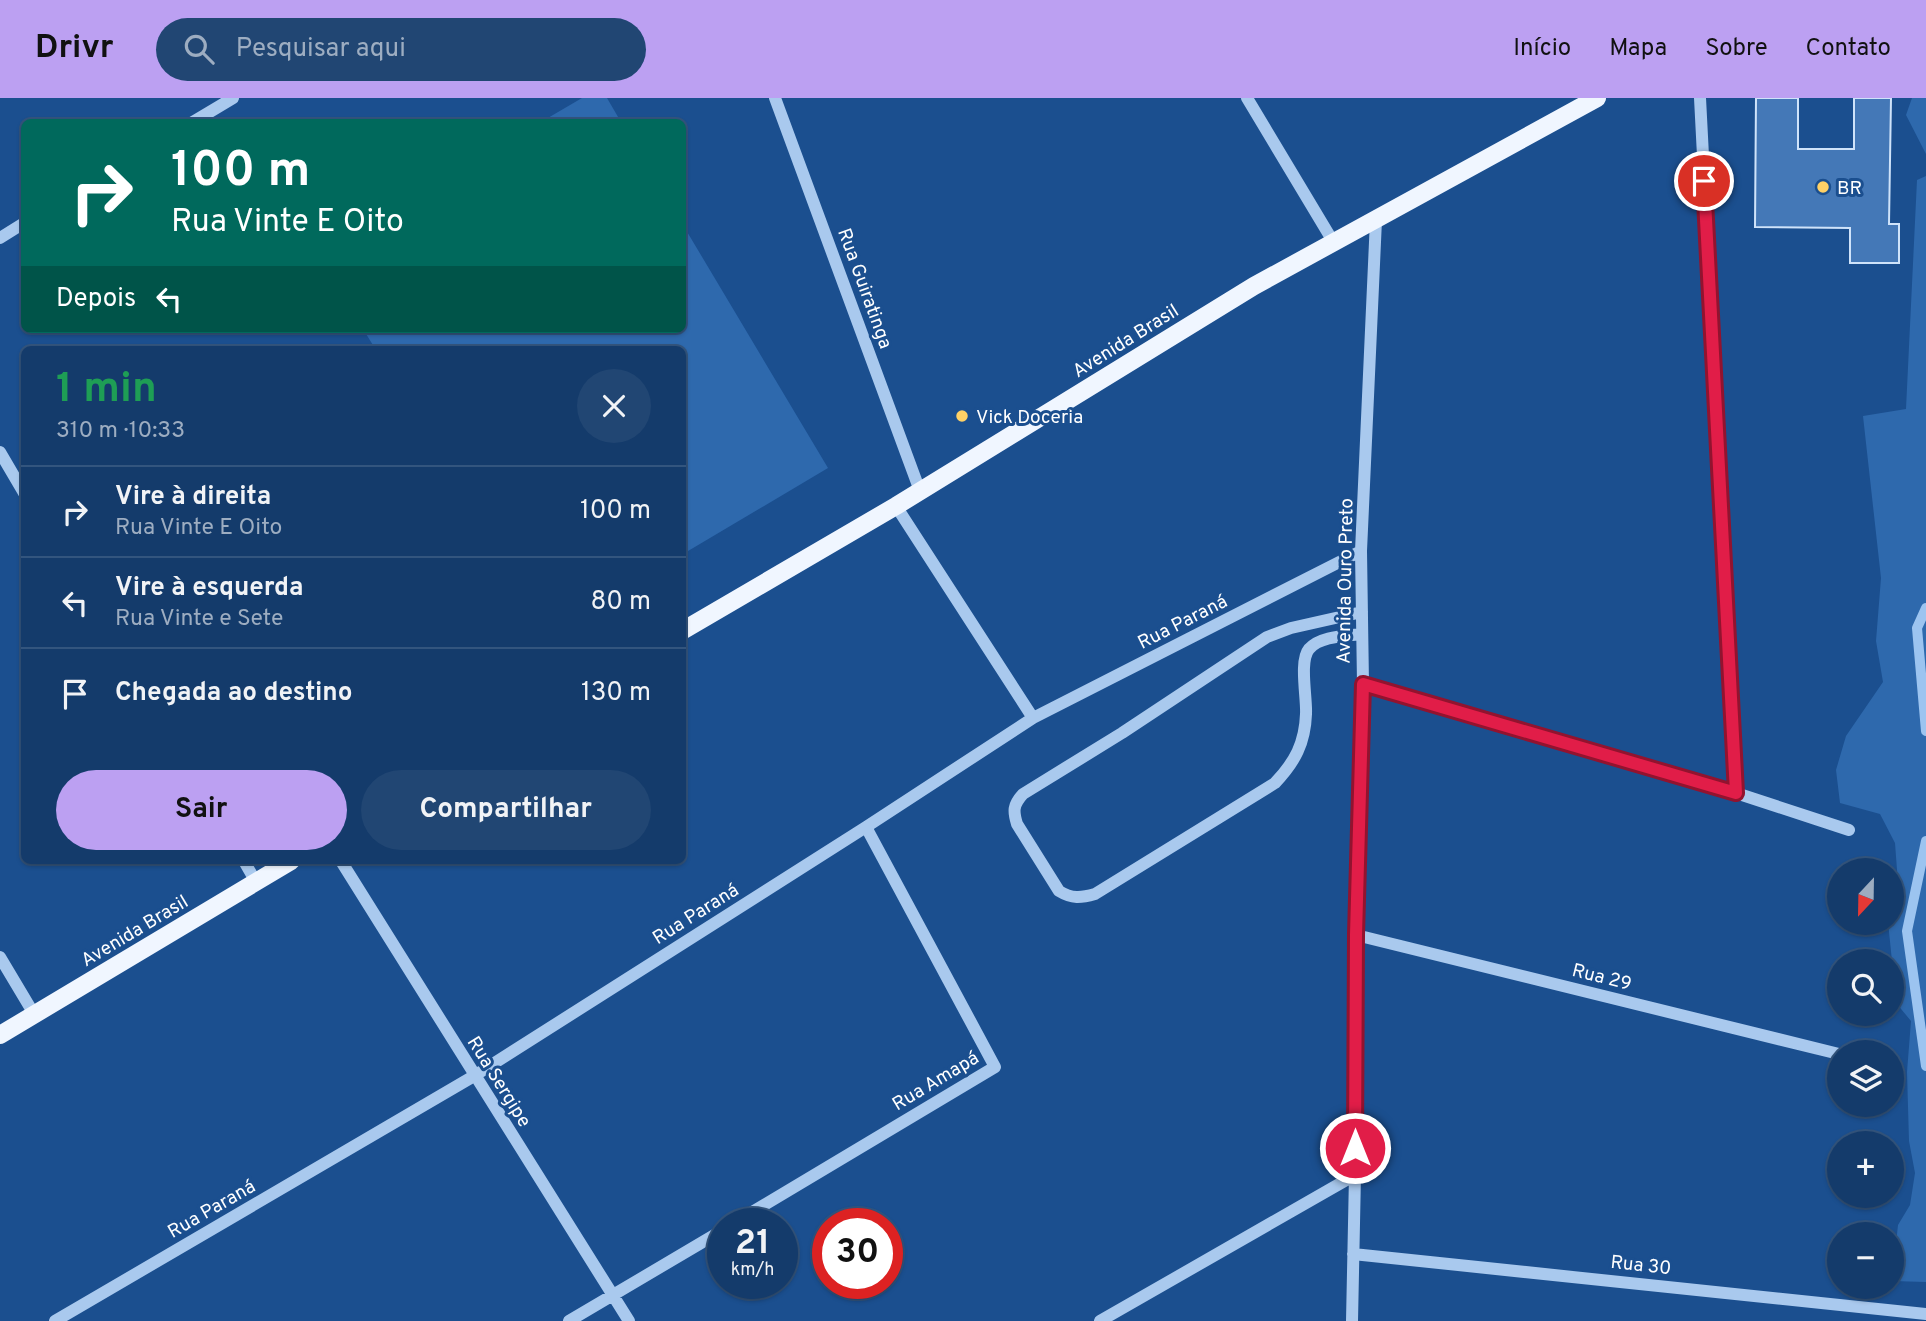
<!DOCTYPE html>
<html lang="pt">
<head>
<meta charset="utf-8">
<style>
  :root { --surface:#143b6b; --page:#214673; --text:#f1f3f6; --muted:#9dadc1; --line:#33557e; --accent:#bca0f2 }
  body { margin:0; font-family:Overpass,sans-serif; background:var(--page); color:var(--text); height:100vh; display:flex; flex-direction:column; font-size:26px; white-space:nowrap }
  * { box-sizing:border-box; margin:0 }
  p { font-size:23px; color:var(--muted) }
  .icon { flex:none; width:38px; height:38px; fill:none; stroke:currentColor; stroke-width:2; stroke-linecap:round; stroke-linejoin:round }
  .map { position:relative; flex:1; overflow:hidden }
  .drawer { position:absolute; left:21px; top:248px; width:665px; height:518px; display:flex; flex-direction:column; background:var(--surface); border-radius:10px; box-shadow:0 2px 5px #0004,0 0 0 2px var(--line) }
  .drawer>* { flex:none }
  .guide { position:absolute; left:21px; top:21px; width:665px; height:214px; border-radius:10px; box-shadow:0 2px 5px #0004,0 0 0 2px var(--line); background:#00695c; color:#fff; overflow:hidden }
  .needle { width:46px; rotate:202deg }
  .fabs { position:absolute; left:1827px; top:760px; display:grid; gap:14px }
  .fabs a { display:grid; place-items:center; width:77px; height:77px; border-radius:50%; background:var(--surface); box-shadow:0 2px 5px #0004,0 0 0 2px var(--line); font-size:35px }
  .speed { position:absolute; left:707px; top:1110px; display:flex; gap:14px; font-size:35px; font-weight:700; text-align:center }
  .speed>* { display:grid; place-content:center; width:91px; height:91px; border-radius:50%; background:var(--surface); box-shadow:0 2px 5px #0004,0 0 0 2px var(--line); line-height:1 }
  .speed small { font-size:18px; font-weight:400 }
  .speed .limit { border:10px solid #d22; background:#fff; color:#111 }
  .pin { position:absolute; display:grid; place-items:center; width:60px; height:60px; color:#fff; margin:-30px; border:4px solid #fff; border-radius:50%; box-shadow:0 2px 7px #0007 }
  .me { position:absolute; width:77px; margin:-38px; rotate:0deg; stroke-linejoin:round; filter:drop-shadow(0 0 5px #0008) }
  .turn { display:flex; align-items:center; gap:24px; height:147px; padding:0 35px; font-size:32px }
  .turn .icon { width:91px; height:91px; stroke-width:2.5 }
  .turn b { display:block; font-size:49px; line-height:60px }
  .then { display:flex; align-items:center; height:66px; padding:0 35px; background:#0003; gap:14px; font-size:26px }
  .round { display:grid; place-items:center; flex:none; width:74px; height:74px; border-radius:37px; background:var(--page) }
  .head { display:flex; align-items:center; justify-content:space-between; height:119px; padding:0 35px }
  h1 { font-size:42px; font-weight:700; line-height:52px; color:#1e9e55 }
  .button { display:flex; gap:14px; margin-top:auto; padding:14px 35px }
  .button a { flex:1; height:80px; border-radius:42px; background:var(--accent); color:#111; font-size:28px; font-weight:700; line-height:80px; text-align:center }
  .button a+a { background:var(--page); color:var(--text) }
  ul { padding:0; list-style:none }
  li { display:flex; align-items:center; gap:21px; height:91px; padding:0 35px; border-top:2px solid var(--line) }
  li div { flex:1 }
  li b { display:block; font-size:26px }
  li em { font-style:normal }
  header { display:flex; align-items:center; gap:42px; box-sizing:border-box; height:98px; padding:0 35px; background:var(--accent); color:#111 }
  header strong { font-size:33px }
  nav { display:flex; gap:38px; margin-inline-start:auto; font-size:24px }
  .search { width:490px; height:63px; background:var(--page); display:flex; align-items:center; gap:18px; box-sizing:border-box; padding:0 24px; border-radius:38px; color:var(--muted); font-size:26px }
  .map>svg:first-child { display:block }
  .green { fill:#2e69ad }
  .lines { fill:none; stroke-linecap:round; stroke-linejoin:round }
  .stream { stroke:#9cc4f0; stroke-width:10 }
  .building { fill:#4478b7; stroke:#cfe3fa; stroke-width:2 }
  .minor { stroke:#a9c9ee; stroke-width:12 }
  .major { stroke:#f0f6ff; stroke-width:18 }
  .route-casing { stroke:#92132f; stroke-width:18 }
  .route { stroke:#e11d48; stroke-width:12 }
  .poi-dot { fill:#ffd166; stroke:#1b4f8f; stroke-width:2.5 }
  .labels { text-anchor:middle; stroke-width:6; stroke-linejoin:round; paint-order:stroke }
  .poi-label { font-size:19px; fill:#fff; stroke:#1b4f8f; text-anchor:start }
  .street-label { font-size:19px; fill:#fff; stroke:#1b4f8f }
</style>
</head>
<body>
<header>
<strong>Drivr</strong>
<div class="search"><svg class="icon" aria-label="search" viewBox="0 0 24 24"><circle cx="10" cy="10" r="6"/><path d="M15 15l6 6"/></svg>Pesquisar aqui</div>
<nav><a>Início</a><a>Mapa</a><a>Sobre</a><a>Contato</a></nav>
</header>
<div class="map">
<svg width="1926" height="1223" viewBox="0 0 1926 1223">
  <rect width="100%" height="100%" fill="#1b4f8f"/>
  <path class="green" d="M582,0h25l14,24h-80z
    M1912,0h14v56l-20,-39z
    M1926,78v1106l-34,-1 6,-56 12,-20 5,-32 -6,-32 -2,-69 4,-51 -19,-23v-37l-4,-39h4v-23l6,-16 -3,-40 -15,-29 -40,-11 -4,-33 10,-34 37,-54 -7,-41 5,-63 -18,-162 43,-7 11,-229z
    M683,127l145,243 -145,86 -1,-204h-306l-13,-21h319z"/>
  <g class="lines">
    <path class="stream" d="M1926,510l-9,20 9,103
      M1926,743l-19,90 19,135"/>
  </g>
  <path class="building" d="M1756,0h42v51h56v-51h37l-2,126h10v39h-49v-35l-95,-1z"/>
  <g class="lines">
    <path class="minor" d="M775,0l145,393
      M1247,0l87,145
      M1700,0l36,695
      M193,24l40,-24
      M0,140l24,-15
      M0,354l24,41
      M896,408l137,212
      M1361,536c-15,2 -41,2 -52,15 -10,12 -2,49 -3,65 -1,29 -11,48 -31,69l-180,111c-14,4 -23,5 -36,-3l-42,-67c-4,-13 -4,-19 6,-30l99,-61 145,-96 24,-9 71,-16
      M1363,586l373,109 113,37
      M244,763l12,21
      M341,763l288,460
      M1356,837l483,119
      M0,859l34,57
      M734,1125l261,-156 -129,-240
      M1353,1156l573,60
      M55,1223l419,-245 392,-249 167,-109 328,-167
      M569,1223l154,-91
      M1100,1223l255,-146
      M1352,1223l3,-146 1,-240 7,-251 -2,-133 15,-331"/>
    <path class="major" d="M682,533l214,-125 358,-220 343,-188
      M0,937l291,-174"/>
  </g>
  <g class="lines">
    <defs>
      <path id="route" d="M1355,1050l1,-213 7,-251 373,109 -32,-612"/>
    </defs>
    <use href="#route" class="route-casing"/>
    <use href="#route" class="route"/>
  </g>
  <g class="poi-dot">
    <circle cx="1823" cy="89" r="7"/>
    <circle cx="962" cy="318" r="7"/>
  </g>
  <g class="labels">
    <g class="poi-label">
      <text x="1837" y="96">BR</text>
      <text x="976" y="325">Vick Doceria</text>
    </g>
    <g class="street-label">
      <text transform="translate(866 190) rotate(70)" y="7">Rua Guiratinga</text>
      <text transform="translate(1125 242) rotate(-32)" y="7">Avenida Brasil</text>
      <text transform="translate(1344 483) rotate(-89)" y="7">Avenida Ouro Preto</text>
      <text transform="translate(1182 523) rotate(-27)" y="7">Rua Paraná</text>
      <text transform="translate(695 815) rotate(-32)" y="7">Rua Paraná</text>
      <text transform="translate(134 832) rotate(-31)" y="7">Avenida Brasil</text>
      <text transform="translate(1602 878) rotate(14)" y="7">Rua 29</text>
      <text transform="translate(935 982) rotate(-31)" y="7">Rua Amapá</text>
      <text transform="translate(500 983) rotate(58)" y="7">Rua Sergipe</text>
      <text transform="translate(211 1110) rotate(-30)" y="7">Rua Paraná</text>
      <text transform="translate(1641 1166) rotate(6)" y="7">Rua 30</text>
    </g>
  </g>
</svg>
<div class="fabs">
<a><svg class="needle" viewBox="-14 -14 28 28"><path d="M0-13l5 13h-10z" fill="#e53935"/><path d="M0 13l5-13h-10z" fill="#9dadc1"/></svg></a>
<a><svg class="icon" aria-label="search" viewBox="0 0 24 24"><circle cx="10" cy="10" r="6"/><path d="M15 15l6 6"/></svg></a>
<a><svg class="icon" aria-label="layers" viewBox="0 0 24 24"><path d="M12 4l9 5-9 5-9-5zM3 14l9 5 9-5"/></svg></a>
<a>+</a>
<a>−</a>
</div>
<div class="speed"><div>21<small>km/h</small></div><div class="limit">30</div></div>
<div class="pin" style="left:1704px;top:83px;background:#d93025"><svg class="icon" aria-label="arrive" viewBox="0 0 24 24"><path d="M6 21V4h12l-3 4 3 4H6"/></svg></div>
<svg class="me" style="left:1355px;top:1050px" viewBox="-20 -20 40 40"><circle r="17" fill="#e11d48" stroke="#fff" stroke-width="3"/><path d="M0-11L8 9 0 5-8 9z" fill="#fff"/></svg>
<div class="guide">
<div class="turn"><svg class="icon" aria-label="right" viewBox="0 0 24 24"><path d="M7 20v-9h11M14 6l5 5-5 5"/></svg><div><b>100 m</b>Rua Vinte E Oito</div></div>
<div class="then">Depois<svg class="icon" aria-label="left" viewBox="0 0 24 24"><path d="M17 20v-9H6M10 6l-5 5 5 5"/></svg></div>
</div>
<section class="drawer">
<div class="head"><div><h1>1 min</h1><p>310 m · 10:33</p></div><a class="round"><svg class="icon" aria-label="close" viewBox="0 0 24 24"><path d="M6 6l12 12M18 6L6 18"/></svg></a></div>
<ul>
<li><svg class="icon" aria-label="right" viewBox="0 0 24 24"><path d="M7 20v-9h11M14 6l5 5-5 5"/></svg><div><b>Vire à direita</b><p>Rua Vinte E Oito</p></div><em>100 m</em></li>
<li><svg class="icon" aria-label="left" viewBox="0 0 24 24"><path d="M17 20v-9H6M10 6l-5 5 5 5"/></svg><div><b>Vire à esquerda</b><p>Rua Vinte e Sete</p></div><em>80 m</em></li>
<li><svg class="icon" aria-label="arrive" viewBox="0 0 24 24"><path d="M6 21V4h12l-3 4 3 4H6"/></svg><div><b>Chegada ao destino</b></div><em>130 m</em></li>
</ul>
<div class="button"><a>Sair</a><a>Compartilhar</a></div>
</section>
</div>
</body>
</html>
